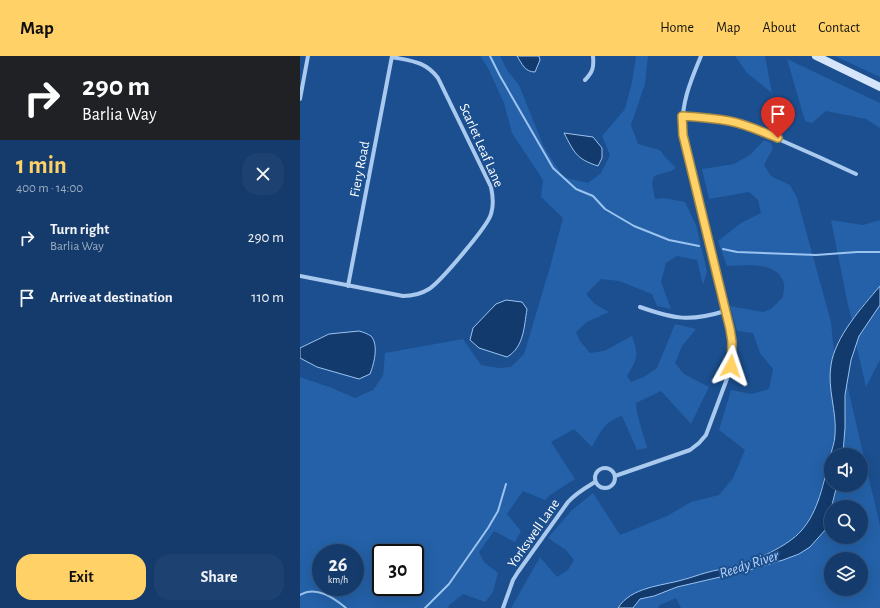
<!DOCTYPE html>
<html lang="en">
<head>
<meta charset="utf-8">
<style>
  :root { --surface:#143b6b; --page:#1d4271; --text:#f1f3f6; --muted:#9dadc1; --line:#33557e; --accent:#ffd166 }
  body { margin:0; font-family:"Alegreya Sans",sans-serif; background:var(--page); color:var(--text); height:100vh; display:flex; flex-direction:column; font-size:15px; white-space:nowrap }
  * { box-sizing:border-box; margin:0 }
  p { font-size:13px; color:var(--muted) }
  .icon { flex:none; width:22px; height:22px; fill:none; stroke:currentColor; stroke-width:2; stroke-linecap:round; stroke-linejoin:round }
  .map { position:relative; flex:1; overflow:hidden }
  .details { display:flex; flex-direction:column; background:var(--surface); width:300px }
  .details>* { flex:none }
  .hud { background:#202124; color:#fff; overflow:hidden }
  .buttons { position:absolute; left:524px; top:392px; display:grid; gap:8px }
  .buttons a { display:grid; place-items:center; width:44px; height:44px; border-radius:50%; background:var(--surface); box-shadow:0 4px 16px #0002,0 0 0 1px var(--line); font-size:20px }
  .speed { position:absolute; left:12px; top:488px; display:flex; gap:8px; font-size:20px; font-weight:700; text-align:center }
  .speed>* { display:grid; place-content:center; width:52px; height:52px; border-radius:50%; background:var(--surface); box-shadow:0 4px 16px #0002,0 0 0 1px var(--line); line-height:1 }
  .speed small { font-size:10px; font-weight:400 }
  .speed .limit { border:2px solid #111; border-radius:6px; background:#fff; color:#111 }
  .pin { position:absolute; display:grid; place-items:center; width:34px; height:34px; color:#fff; margin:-41px -17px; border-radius:50% 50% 50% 0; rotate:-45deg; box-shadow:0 0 4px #0007 }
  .pin .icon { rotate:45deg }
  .me { position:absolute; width:44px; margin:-22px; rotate:5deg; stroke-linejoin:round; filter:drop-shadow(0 0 3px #0008) }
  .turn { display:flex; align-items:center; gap:14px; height:84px; padding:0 16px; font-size:18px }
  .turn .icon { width:52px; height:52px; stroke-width:2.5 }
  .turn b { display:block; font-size:28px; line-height:34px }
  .round { display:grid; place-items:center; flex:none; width:42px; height:42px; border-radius:16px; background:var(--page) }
  .overview { display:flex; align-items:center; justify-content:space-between; height:68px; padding:0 16px }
  h1 { font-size:24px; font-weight:700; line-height:30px; color:var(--accent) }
  .button { display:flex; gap:8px; margin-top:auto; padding:8px 16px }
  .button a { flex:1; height:46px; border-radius:16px; background:var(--accent); color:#111; font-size:16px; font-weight:700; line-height:46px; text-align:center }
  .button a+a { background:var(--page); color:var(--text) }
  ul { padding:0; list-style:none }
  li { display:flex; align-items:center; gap:12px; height:60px; padding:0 16px }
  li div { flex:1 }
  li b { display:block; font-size:15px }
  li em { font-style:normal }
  header { display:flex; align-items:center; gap:24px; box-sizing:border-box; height:56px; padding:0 20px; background:var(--accent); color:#111 }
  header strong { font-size:19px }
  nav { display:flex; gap:22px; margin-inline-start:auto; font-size:14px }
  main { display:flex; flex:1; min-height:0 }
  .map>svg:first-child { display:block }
  .green { fill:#2461a8; fill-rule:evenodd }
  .water { fill:#123a6d; stroke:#9cc4f0 }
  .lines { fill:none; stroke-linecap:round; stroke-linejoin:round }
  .stream { stroke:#9cc4f0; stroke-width:2 }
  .minor { stroke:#a9c9ee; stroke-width:4 }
  .secondary { stroke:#d6e6fa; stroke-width:8 }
  .route-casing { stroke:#a68842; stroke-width:10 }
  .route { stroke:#ffd166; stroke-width:7 }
  .labels { text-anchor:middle; stroke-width:4; stroke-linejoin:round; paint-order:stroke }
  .street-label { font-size:14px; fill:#fff; stroke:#1b4f8f }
  .water-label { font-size:15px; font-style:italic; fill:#b5d3f5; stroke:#1b4f8f }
</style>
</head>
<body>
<header>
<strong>Map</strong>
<nav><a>Home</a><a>Map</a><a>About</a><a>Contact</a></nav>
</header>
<main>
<section class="details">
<div class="hud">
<div class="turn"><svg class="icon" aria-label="right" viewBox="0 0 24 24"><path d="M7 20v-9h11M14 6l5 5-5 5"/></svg><div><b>290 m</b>Barlia Way</div></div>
</div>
<div class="overview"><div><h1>1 min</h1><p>400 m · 14:00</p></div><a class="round"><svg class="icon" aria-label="close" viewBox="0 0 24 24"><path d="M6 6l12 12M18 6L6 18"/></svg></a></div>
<ul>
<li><svg class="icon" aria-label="right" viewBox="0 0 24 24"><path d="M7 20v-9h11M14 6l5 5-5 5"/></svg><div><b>Turn right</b><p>Barlia Way</p></div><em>290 m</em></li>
<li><svg class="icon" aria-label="arrive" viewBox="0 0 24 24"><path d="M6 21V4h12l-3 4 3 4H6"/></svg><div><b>Arrive at destination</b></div><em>110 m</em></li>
</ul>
<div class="button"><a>Exit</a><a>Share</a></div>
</section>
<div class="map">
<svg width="580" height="552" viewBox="0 0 580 552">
  <rect width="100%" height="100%" fill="#1b4f8f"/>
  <path class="green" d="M180,0h20l7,14 12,15 24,60 20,32 25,6 13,-10 9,-18 -8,-19 23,-27 7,-27 4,-26h12l-3,28 -14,41 7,19 22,6 5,7 11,11 -5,3 -17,5 -2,8 3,15 9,-1 21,4 11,23 11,46 -4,14 -6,-25 -20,-4 -11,7 -5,19 10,27 -14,-3 -5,-12 -33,-13 -18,-2 -15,15 9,10 14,8 -22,10 -11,10 4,9 10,12 14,-2 28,-15c7,20 6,22 -5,40l4,6 13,-5 13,-9 18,-44 21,5 -14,17 -7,17 9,11 25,13 -18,37 -30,-33 -25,12 1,10 10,35 -10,2 -15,-34c-17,5 -22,16 -30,31l-18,-18 -23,13 24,37 -25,16 -5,5 -22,-9 -16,23 14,17 -6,11 -21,-11 -15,21 5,10 14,11 -5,19 -8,10 -22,-8 -15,12 1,2h-149v-231l32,11 23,10 18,-8 10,-14 2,-23 78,-14 18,26 17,3 13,-1 13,-13 26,-87 13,-49 -22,-21 2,-17 -31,-47 -8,-30 -16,-35zM21,497h34v34h-34zM81,497h34v34h-34z
    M435,0h30l7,37 -25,-20z
    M535,0h45v21z
    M487,3l93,44v25l-14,-9 -40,-8 -14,12 -7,-2z
    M464,84l7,3 2,6 -6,10 -3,6 7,11 19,9 7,13 34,124 3,31 -3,12 4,70 -19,73 -14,22 -12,11 -9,6 -44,19 -31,7 -84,29 -4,6h-107l29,-51 17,20 11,-7 6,-10 -8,-10 -18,-12 23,-27 22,-18 27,42 47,-19 24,-14 28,-7 14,-17 12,-28 -26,-20 12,-40 20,4 18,-5 4,-20 -13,-16 -7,-20 -16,-2 -7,-25 33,6 8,-3 12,-12c0,-4 2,-9 1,-13 -6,-24 -39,-18 -57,-18l-9,-25 23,-18 20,-10 -3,-13 -9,-8 -40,7 -7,-30 32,-5 16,-9z
    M531,164l32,5 17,-5v66l-19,21 -9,14 -4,-16z
    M580,249v55l-14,27 -10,-43 3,-8z
    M547,328l33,142v82h-199l-5,-10 -16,7 -2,3h-25l7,-9 14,-3 23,-9 69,-16 64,-24 16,-18 5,-20v28h30v-30h-29l5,-22h24v-30h-18c4,-24 0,-48 4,-71zM531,503h30v30h-30z"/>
  <path class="water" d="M217,0h22l1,4 -5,12c-10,0 -13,-8 -18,-16z
    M264,77l29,4 9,11v10l-4,8c-22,-7 -24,-14 -34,-33z
    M580,230v19l-21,31 -8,24 -6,35v33l-2,25v2h-12v30h6l-11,44 -16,18 -11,7 -16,6 -37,11 -69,16 -23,9 -14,3 -7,9h-15c13,-21 43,-22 64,-28 8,-2 16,-5 23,-7 10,-3 20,-4 30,-7 20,-5 53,-20 66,-35 18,-20 22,-48 29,-73 1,-7 5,-16 5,-23 2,-24 -8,-46 -4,-70 4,-28 31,-58 49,-79z
    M206,244l16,2 5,7c-3,18 -3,38 -20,48l-28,-9 -9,-8 3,-12 23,-24z
    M59,275c4,1 9,3 12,5 8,9 3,28 -1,38l-11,5 -42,-12 -17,-9v-10l29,-14z"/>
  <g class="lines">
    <path class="stream" d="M190,0l10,20 53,92 23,21 17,7 12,13 29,17 35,14 30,6
      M423,193l14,3 79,3 41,-3h23
      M0,539c16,-10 34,3 46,13
      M125,552l24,-24 39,-56 10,-17 8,-27"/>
    <path class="minor" d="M285,24c8,-8 9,-13 8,-24
      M0,43l8,-43
      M382,60l27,2 21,3 21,6 68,30 37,17
      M0,220l103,20c10,0 18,-2 26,-7 11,-7 59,-63 62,-75 3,-9 2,-18 0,-27l-53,-109c-13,-17 -27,-17 -46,-21
      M48,230l44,-230
      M340,251c34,12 50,15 85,4
      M295 422a10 10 0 1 1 20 0a10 10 0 1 1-20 0Z
      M315,420l75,-26 9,-7 7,-8 22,-59 4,-21v-13l-2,-13 -47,-194c-3,-29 7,-53 18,-79
      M203,552l10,-28 5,-8 50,-70c8,-9 17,-14 27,-20"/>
    <path class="secondary" d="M516,0l64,31"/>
  </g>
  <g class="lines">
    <defs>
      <path id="route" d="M431,310l1,-24 -2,-13 -47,-194 -1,-19c16,1 31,2 47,5 17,3 33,11 49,17"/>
    </defs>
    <use href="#route" class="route-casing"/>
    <use href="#route" class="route"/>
  </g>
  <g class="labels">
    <g class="street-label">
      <text transform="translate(182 89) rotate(66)" y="5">Scarlet Leaf Lane</text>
      <text transform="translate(59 113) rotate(-79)" y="5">Fiery Road</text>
      <text transform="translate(233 477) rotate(-55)" y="5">Yorkswell Lane</text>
    </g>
    <g class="water-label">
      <text transform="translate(449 508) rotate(-18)" y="5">Reedy River</text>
    </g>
  </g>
</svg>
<div class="buttons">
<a><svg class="icon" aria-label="sound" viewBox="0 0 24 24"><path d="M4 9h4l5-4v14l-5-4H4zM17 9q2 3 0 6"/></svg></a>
<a><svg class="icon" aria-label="search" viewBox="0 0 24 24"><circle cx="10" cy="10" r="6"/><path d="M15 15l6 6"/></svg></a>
<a><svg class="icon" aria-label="layers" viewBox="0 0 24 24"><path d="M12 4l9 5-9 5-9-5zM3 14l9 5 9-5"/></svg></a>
</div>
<div class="speed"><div>26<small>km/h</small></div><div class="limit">30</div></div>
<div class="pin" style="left:478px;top:82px;background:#d93025"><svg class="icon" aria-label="arrive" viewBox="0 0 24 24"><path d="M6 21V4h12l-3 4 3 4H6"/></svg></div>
<svg class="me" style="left:431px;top:310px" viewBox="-20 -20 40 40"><path d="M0-17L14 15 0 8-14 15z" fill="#ffd166" stroke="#fff" stroke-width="4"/></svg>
</div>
</main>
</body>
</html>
